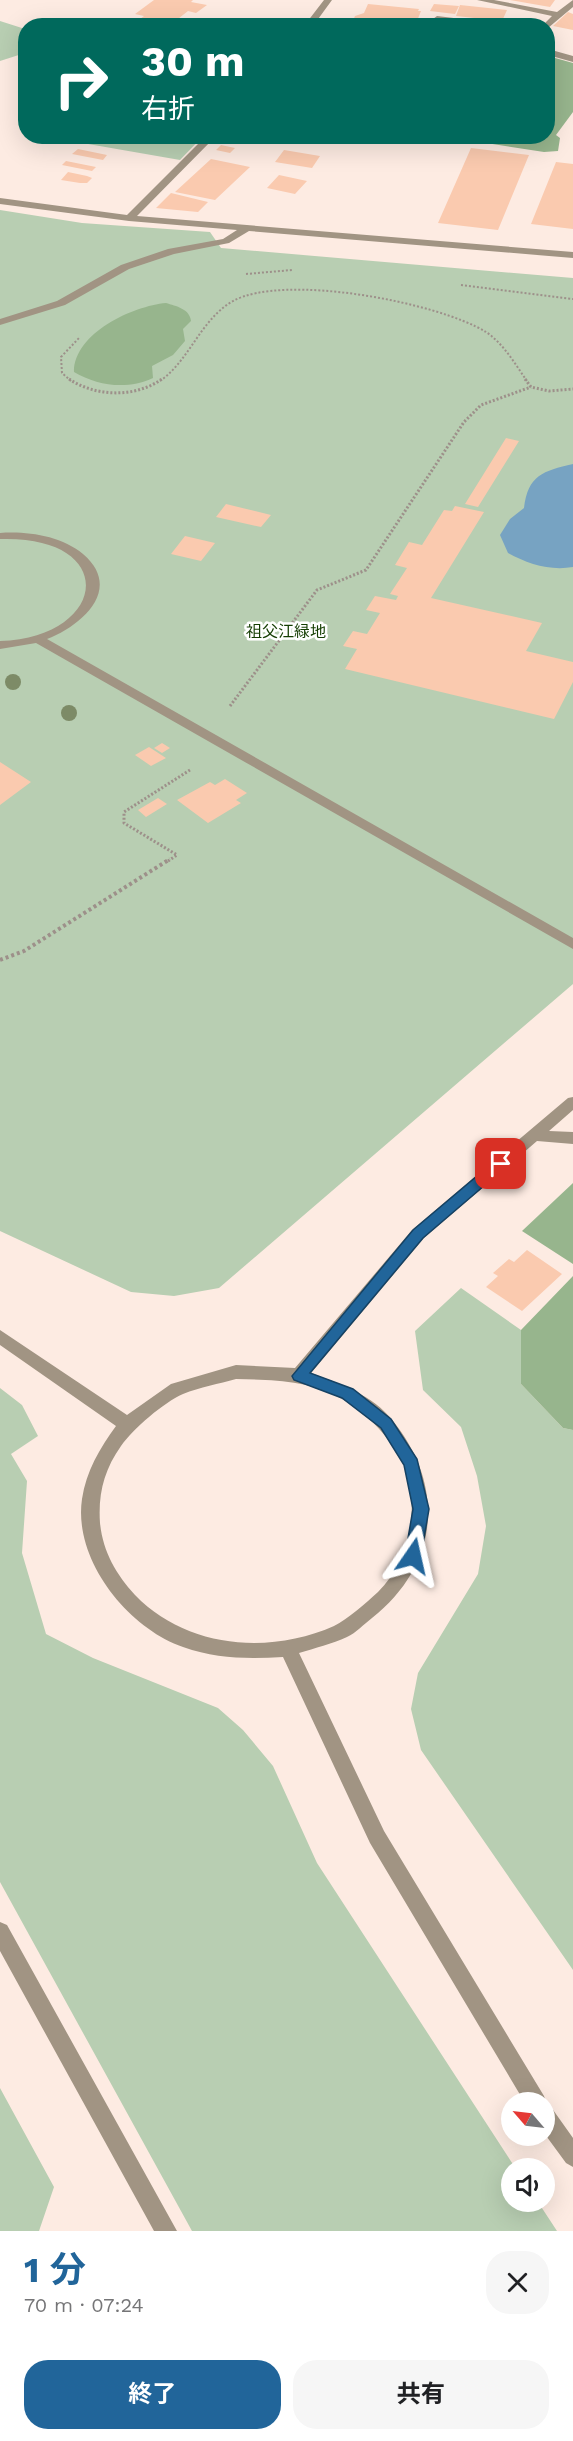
<!DOCTYPE html>
<html lang="ja">
<head>
<meta charset="utf-8">
<style>
  :root { --surface:#fff; --page:#f6f6f6; --text:#202124; --muted:#757577; --accent:#21659a }
  body { margin:0; font-family:"Work Sans","Noto Sans JP",sans-serif; background:var(--page); color:var(--text); height:100vh; display:flex; flex-direction:column; font-size:22px; white-space:nowrap }
  * { box-sizing:border-box; margin:0 }
  p { font-size:20px; color:var(--muted) }
  .icon { flex:none; width:33px; height:33px; fill:none; stroke:currentColor; stroke-width:2; stroke-linecap:round; stroke-linejoin:round }
  .map { position:relative; height:2231px; overflow:hidden }
  .drawer { display:flex; flex-direction:column; background:var(--surface); flex:1 }
  .drawer>* { flex:none }
  .hud { position:absolute; left:18px; top:18px; width:537px; height:126px; border-radius:24px; box-shadow:0 6px 24px #0002; background:#00695c; color:#fff; overflow:hidden }
  .needle { width:39px; rotate:298deg }
  .fabs { position:absolute; left:501px; top:2092px; display:grid; gap:12px }
  .fabs a { display:grid; place-items:center; width:54px; height:54px; border-radius:50%; background:var(--surface); box-shadow:0 6px 24px #0002; font-size:30px }
  .pin { position:absolute; display:grid; place-items:center; width:51px; height:51px; color:#fff; margin:-26px; border-radius:12px; box-shadow:0 3px 9px #0006 }
  .me { position:absolute; width:66px; margin:-33px; rotate:11deg; stroke-linejoin:round; filter:drop-shadow(0 0 4px #0008) }
  .turn { display:flex; align-items:center; gap:21px; height:126px; padding:0 24px; font-size:27px }
  .turn .icon { width:78px; height:78px; stroke-width:2.5 }
  .turn b { display:block; font-size:42px; line-height:51px }
  .round { display:grid; place-items:center; flex:none; width:63px; height:63px; border-radius:24px; background:var(--page) }
  .headline { display:flex; align-items:center; justify-content:space-between; height:102px; padding:0 24px }
  h1 { font-size:36px; font-weight:700; line-height:45px; color:var(--accent) }
  .primary-button { display:flex; gap:12px; margin-top:auto; padding:12px 24px }
  .primary-button a { flex:1; height:69px; border-radius:24px; background:var(--accent); color:#fff; font-size:24px; font-weight:700; line-height:69px; text-align:center }
  .primary-button a+a { background:var(--page); color:var(--text) }
  .map>svg:first-child { display:block }
  .green { fill:#b8ceb2 }
  .forest { fill:#97b58d }
  .water { fill:#77a3c2 }
  .building { fill:#facaaf }
  .lines { fill:none; stroke-linecap:round; stroke-linejoin:round }
  .path-far2 { stroke:#9d908a; stroke-width:2; stroke-dasharray:2 2; stroke-linecap:butt }
  .path-far1 { stroke:#9d908a; stroke-width:3; stroke-dasharray:2 2; stroke-linecap:butt }
  .path { stroke:#9d908a; stroke-width:4; stroke-dasharray:3 3; stroke-linecap:butt }
  .minor { fill:#a19483; fill-rule:evenodd }
  .tree { fill:#7d8b67 }
  .route { fill:#21659a; stroke:#154264; stroke-width:1.5 }
  .labels { text-anchor:middle; stroke-width:5; stroke-linejoin:round; paint-order:stroke }
  .park-label { font-size:16px; fill:#143d02; stroke:#fff }
</style>
</head>
<body>
<div class="map">
<svg width="573" height="2231" viewBox="0 0 573 2231">
  <rect width="100%" height="100%" fill="#fdebe2"/>
  <path class="green" d="M0,21l25,8v24l-25,8z
    M48,137h154l-22,23z
    M0,210l82,13 128,9 11,16 352,30v706l-354,304 -45,8 -43,-4 -131,-61z
    M461,1288l60,42v54l42,44 10,2v540l-152,-220 -10,-41 7,-36 60,-99 8,-48 -9,-50 -16,-49 -38,-37 -8,-59z
    M0,1388l22,17 16,31 -27,18 16,27 -5,72 24,81 47,24 125,50 25,22 30,36 44,97 199,306h-4v33h26l19,29h-365l-192,-349z
    M0,2088l54,99 -15,44h-39z"/>
  <path class="forest" d="M548,56l25,7v49l-17,23 4,3 -2,13 -14,1 -77,-12 1,-4h80z
    M166,303c10,3 24,6 25,18l-8,8 2,12 -12,14 -21,11 1,12c-26,12 -55,8 -79,-6 0,-39 59,-66 92,-69z
    M573,1183v81l-51,-33z
    M573,1276v154l-10,-2 -42,-44v-54z"/>
  <path class="water" d="M573,464v103c-23,4 -45,-3 -65,-14l-8,-18 10,-16 14,-11c4,-33 19,-37 49,-44z"/>
  <path class="building" d="M154,0h39l-2,2 16,3 -11,8 -8,-2 -19,15h-38l13,-10 -9,-2z
    M510,0h45l-5,7z
    M368,4l51,5 -1,2h3l-6,15h-60l1,-3h-4l3,-7 9,-3z
    M434,4l25,2 -4,8 -25,-3z
    M460,5l47,5 -5,11 -46,-5z
    M568,12l5,2v16l-20,-4z
    M221,145l14,3 -5,5 -14,-3z
    M471,148l58,7 -31,75 -60,-7z
    M78,149l29,6 -4,5 -31,-6z
    M284,150l36,6 -8,12 -37,-6z
    M211,159l39,8 -35,33 -40,-8z
    M66,161l30,6 -4,4 -30,-6z
    M556,162l17,2v65l-42,-5z
    M68,172l19,4 5,2 -5,5h-7l-19,-3z
    M279,175l28,6 -12,13 -28,-6z
    M171,193l37,9 -10,10 -42,-4z
    M506,438l13,3 -41,66 -13,-3z
    M226,504l45,11 -10,12 -45,-10z
    M455,506l29,6 -53,86 111,25 -16,28 47,11v20l-19,37 -209,-50 12,-20 -14,-3 10,-15 14,3 13,-21 -14,-3 9,-14 21,4 2,-4 -8,-2 17,-26 -12,-3 14,-23 13,3 22,-35 8,1z
    M185,536l30,7 -14,18 -30,-7z
    M162,743l8,5 -8,5 -8,-5z
    M149,747l17,11 -15,8 -16,-11z
    M0,762l31,20 -31,23z
    M225,779l22,14 -11,7 5,3 -33,20 -31,-23 33,-18 5,3z
    M158,798l9,6 -21,13 -8,-7z
    M527,1250l35,24 -40,37 -36,-24 12,-11 -5,-3 16,-14 5,3z"/>
  <g class="lines">
    <path class="path-far2" d="M246,274l46,-4
      M461,285l112,14
      M71,381l-9,-8 -1,-16 18,-19
      M160,381c30,-21 40,-61 73,-80 51,-28 204,1 253,31 18,12 29,32 41,49"/>
    <path class="path-far1" d="M69,379c27,18 66,19 93,0
      M525,379l6,8 18,4 24,-2
      M230,706l87,-116 49,-20 98,-148 17,-17 50,-18
      M168,861l9,-6 -53,-32v-11l66,-42"/>
    <path class="path" d="M0,960l24,-9 146,-92"/>
    <path class="minor" d="M324,0h8l-19,26h-9z
      M477,0h17l63,12 16,-12v7l-25,21v-2h-6l10,-10z
      M437,16l58,7 4,3h-30l-35,-5 -1,-2z
      M548,49l25,7v6l-25,-7z
      M206,136h10l-79,80 436,36v6l-324,-27 -20,12 -55,11 -45,15 -64,36 -65,20v-6l57,-18 64,-36 47,-16 55,-10 14,-9 -108,-9 -129,-17v-6l127,17z
      M0,533c28,-2 61,3 83,21 41,35 -2,72 -36,85l526,299v11l-537,-306 -36,6v-8c109,-4 120,-106 0,-102z
      M573,1097v13l-24,21 24,1v12l-36,-3 -113,97 -113,135c29,11 62,22 82,48 53,66 46,144 -21,197 -8,6 -16,15 -25,19 -15,7 -32,11 -48,16l85,178 160,265 3,9 4,2 22,31v29l-7,-4 -22,-30v-30h-19l-155,-260 -87,-186c-35,2 -66,2 -100,-10 -55,-19 -110,-87 -101,-148 4,-28 18,-51 34,-73l-116,-81v-15l127,85 44,-31 65,-19 59,3 117,-138 156,-132zM236,1379c37,1 74,1 106,20 25,14 50,40 62,66 17,40 5,97 -26,127 -12,11 -30,27 -44,34 -65,29 -148,22 -199,-31 -19,-21 -32,-43 -35,-72 -2,-29 4,-53 21,-77 13,-18 42,-43 62,-52 17,-7 36,-10 53,-15z
      M0,1922l7,3 170,306h-23l-154,-280z"/>
  </g>
  <g class="tree">
    <circle cx="13" cy="682" r="8"/>
    <circle cx="69" cy="713" r="8"/>
  </g>
  <path class="route" d="M501,1158l7,6 -2,3 -83,71 -113,135 43,16 38,30 26,40 12,50 -8,47 -3,5 -5,2 -6,-2 -2,-5 8,-47 -9,-44 -23,-37 -39,-30 -48,-18 -2,-4 121,-146 83,-70z"/>
  <g class="labels">
    <g class="park-label">
      <text x="286" y="637">祖父江緑地</text>
    </g>
  </g>
</svg>
<div class="fabs">
<a><svg class="needle" viewBox="-14 -14 28 28"><path d="M0-13l5 13h-10z" fill="#e53935"/><path d="M0 13l5-13h-10z" fill="#757577"/></svg></a>
<a><svg class="icon" aria-label="sound" viewBox="0 0 24 24"><path d="M4 9h4l5-4v14l-5-4H4zM17 9q2 3 0 6"/></svg></a>
</div>
<div class="pin" style="left:501px;top:1164px;background:#d93025"><svg class="icon" aria-label="arrive" viewBox="0 0 24 24"><path d="M6 21V4h12l-3 4 3 4H6"/></svg></div>
<svg class="me" style="left:413px;top:1556px" viewBox="-20 -20 40 40"><path d="M0-17L14 15 0 8-14 15z" fill="#21659a" stroke="#fff" stroke-width="4"/></svg>
<div class="hud">
<div class="turn"><svg class="icon" aria-label="right" viewBox="0 0 24 24"><path d="M7 20v-9h11M14 6l5 5-5 5"/></svg><div><b>30 m</b>右折</div></div>
</div>
</div>
<section class="drawer">
<div class="headline"><div><h1>1 分</h1><p>70 m · 07:24</p></div><a class="round"><svg class="icon" aria-label="close" viewBox="0 0 24 24"><path d="M6 6l12 12M18 6L6 18"/></svg></a></div>
<div class="primary-button"><a>終了</a><a>共有</a></div>
</section>
</body>
</html>
